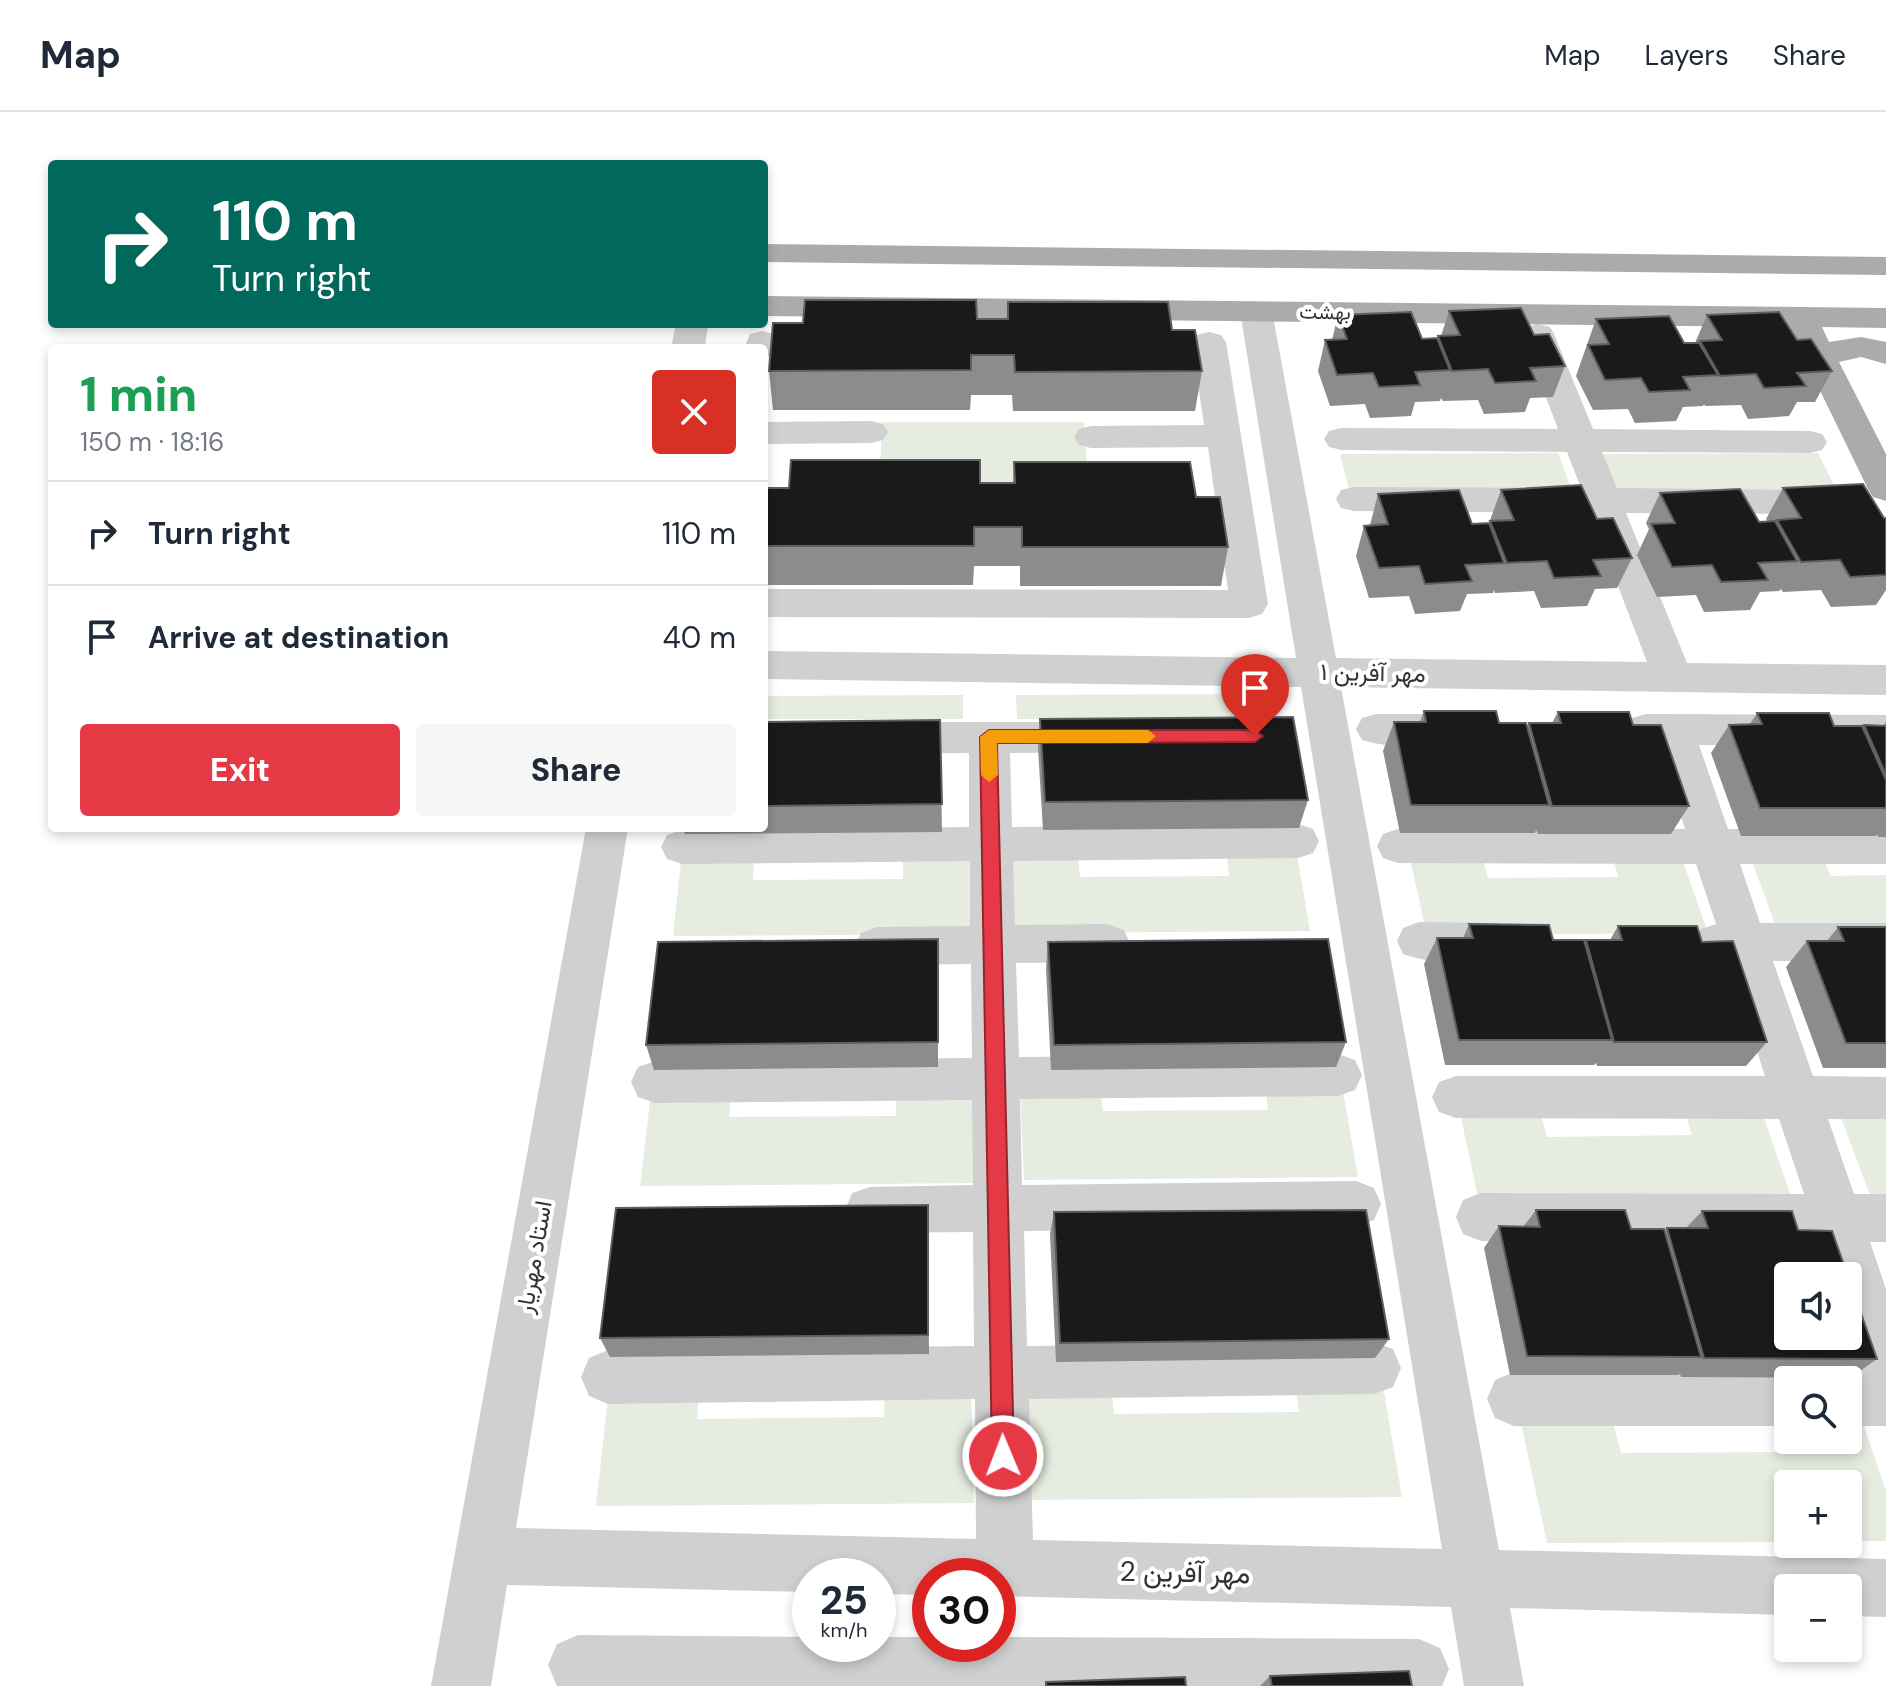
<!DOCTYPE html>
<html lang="en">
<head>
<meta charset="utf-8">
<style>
  :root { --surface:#fff; --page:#f6f6f7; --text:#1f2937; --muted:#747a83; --line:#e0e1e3; --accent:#e63946 }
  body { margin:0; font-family:"DM Sans",Vazirmatn,sans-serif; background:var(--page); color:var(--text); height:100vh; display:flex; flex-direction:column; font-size:30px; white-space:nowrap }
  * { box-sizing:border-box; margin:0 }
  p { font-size:26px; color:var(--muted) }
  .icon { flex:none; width:44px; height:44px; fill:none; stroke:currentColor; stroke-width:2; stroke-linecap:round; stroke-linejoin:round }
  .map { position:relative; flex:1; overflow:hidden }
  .details { position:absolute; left:48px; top:232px; width:720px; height:488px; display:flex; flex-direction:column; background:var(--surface); border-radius:8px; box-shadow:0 4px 12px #0003 }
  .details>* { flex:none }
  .banner { position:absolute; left:48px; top:48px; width:720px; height:168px; border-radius:8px; box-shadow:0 4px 12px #0003; background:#00695c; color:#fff; overflow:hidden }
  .buttons { position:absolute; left:1774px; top:1150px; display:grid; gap:16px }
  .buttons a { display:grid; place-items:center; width:88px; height:88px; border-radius:8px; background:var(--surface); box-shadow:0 4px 12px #0003; font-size:40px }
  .speed { position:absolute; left:792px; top:1446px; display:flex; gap:16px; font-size:40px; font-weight:700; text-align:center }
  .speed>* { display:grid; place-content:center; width:104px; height:104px; border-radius:50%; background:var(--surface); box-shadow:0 4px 12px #0003; line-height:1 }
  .speed small { font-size:20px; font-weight:400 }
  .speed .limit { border:12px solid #d22; background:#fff; color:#111 }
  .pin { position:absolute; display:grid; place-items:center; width:68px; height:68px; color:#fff; margin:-82px -34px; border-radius:50% 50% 50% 0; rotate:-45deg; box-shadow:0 0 8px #0007 }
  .pin .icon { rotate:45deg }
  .me { position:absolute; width:88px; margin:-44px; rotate:359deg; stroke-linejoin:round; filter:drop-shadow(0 0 6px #0008) }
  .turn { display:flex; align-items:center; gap:28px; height:168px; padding:0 32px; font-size:36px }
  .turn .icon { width:104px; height:104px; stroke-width:2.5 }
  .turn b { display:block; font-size:56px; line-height:68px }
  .round { display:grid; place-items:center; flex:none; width:84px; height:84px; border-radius:8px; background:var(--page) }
  .headline { display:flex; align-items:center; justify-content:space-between; height:136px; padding:0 32px }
  h1 { font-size:48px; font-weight:800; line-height:60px; color:#1e9e55 }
  .button { display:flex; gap:16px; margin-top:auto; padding:16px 32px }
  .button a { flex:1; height:92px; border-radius:8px; background:var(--accent); color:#fff; font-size:32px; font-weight:800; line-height:92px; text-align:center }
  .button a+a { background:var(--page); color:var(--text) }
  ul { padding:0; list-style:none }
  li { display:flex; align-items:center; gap:24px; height:104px; padding:0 32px; border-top:2px solid var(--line) }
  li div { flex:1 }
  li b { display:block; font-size:30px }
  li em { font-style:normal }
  header { display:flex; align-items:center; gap:48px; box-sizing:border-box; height:112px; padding:0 40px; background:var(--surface); border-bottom:2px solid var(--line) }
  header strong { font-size:38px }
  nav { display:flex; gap:44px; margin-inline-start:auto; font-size:28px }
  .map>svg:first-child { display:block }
  .green { fill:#e6ecdf }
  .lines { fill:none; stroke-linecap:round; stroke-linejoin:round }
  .minor { fill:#d0d0d0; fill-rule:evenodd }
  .major { fill:#ababab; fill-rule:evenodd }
  .wall { fill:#8c8c8c }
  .building { fill:#1a1a1a; stroke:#5f5f5f; stroke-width:2; fill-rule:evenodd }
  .route { fill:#e63946; stroke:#96252e; stroke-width:2 }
  .slow { fill:#f59e0b }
  .labels { text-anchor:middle; stroke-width:8; stroke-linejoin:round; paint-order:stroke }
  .far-street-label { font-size:20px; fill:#333; stroke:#fff }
  .street-label { font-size:24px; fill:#333; stroke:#fff }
  .near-street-label { font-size:28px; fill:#333; stroke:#fff }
</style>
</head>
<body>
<header>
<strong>Map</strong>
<nav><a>Map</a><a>Layers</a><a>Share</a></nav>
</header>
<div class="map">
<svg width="1886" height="1574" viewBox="0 0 1886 1574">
  <rect width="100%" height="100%" fill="#fff"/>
  <path class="green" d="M882,310h202l5,73 -210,-1z
    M1558,341l13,35 -222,2 -9,-36z
    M1818,341l18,36 -222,1 -13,-36z
    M1267,582l3,24 -253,1 -1,-24z
    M963,583v24h-199v-23z
    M1297,743l13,76 -301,2 -3,-75h72l2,19 149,-1 -2,-20z
    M1681,744l27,77 -281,2 -17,-76h73l5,19 130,-1 -5,-20z
    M1750,744h72l9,20 55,-1v56l-108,1z
    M973,746l2,76 -302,2 8,-75 73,-1 -1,20 150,-1v-20z
    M1265,973h77l16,92 -334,3 -4,-92 80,-1 3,24 165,-1z
    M974,978l2,93 -336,3 11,-93h80l-2,24 167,-1v-25z
    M1684,997h77l33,96 -314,2 -20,-94 80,-1 7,25 145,-2z
    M1886,997v94h-13l-35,-93z
    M1382,1268l20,117 -377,3 -4,-115 90,-1 3,30 185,-2 -4,-31z
    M971,1273l3,118 -378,3 13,-117 90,-1 -2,31 187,-2 1,-31z
    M1848,1306h13l25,73v50h-38v-57h-60v58l-241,1 -26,-120 92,-1 8,31 164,-1 -10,-33h13v21h60z"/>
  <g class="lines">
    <path class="minor" d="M1256,189l11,3 5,7 64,347 311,4 -57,-149 -236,-2 -13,-3 -5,-9 5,-9 13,-3 227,1 -14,-36 -226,-2 -12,-3 -5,-8 5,-8 12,-3 217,1 -36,-95 4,-7 12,-3 12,3 4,7 39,95 217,2 12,3 5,8 -5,8 -12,3 -208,-1 15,36 219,2 13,3 5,9 -5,9 -13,3 -210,-1 61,150 199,2v30l-545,-8 158,863 387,9v58l-38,-1v-28h-60v27l-278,-7 14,78h-60l-13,-79 -453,-11v-20h-68v19l-52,-1v-18h-68v16l-303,-7 -16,101h-60l155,-858h42l-112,700 460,11 -1,-140 -367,5 -19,-8 -8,-19 8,-19 19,-8 366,-4 -1,-114 -103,1 -18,-6 -7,-17 7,-17 18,-6 103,-2 -1,-85 -317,3 -17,-6 -7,-15 7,-15 17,-6 317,-3 -1,-94 -94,1 -16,-6 -6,-13 6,-13 16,-6 93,-1v-65l-288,3 -15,-5 -6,-12 6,-12 15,-5 287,-3v-74l-205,1v-32h334l14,4 6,11 -6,11 -14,4 -88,1 2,74 286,-3 15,5 6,12 -6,12 -15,5 -285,3 2,64 93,-1 16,6 6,13 -6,13 -16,6 -92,1 3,94 319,-3 17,6 7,15 -7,15 -17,6 -318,3 2,86 334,-4 18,7 7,16 -7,16 -18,7 -332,4 3,115 347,-4 19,7 8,19 -8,19 -19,7 -345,5 4,141 409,9 -141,-862 -537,-8v-28l532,7 -56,-347 5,-7z
      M676,212h32l-3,24h-34z
      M762,219l12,3 4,7 -5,14 -9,2v-9h-20l6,-14z
      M1209,220l12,3 5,7 42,262 -6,10 -13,4 -485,-1v-28l464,1 -20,-143 -117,1 -12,-3 -5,-8 5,-8 12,-3 113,-1 -12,-83 5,-7z
      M871,309l12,3 5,8 -5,8 -12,3 -107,1v-22z
      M1376,602h73l14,4 6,11 -6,11c-28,9 -73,9 -101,0l-6,-11 6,-11z
      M1646,602l240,1v30h-187l29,84 158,1v34h-146l20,59h126v38h-113l40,115 73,1v42h-58l26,75h32v48h-16l16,47v137h-38v-46h-19l19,-8h14l-14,-41v-55h-18l-11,-35h-338l-18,-7 -7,-17 7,-17 18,-7 323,1 -25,-75 -323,-1 -17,-6 -7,-15 7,-15 17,-6h309l-37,-115 -27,-6 -6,-13 6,-13 15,-5 -20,-60 -298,-1 -15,-5 -6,-12 6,-12 15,-5h287l-27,-85 -26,-4 -6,-11 6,-11z
      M1419,810l77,1 16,6 6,13 -6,13c-30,11 -79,10 -109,-1l-6,-13 6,-13z
      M1514,1260h274l19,8h-19v46h-274l-19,-8 -8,-19 8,-19z
      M578,1523l232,2v7h68v-7h52v7h68v-7l421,2 21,9 9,21 -7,17h-885l-9,-21 9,-21z"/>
    <path class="major" d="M764,132l1122,13v18l-1122,-13z
      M764,184l1122,12v20l-64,-1 7,15 32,-5 25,5v22l-25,-7 -22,5 47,92v47l-13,-4 -5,-8 -79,-162 -1025,-11z"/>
  </g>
  <path class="wall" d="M1008,190l164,28 30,41 -7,40h-182l-1,-16h-41l-1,15h-197l-4,-39 208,-52h30z
    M1449,199l85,24 31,31 -12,31 -23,1 -5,14 -41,2 -6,-14 -35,1 -2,-3 -1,3 -25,1 -4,14 -41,2 -5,-14 -35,2 -12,-35 7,-31h7l6,-25 84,24h15l1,-3h3z
    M1707,203l90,25 35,31 -17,31h-18l-8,14 -41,3 -7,-14 -36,1 -1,-2 -1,2 -20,1 -7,14 -41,2 -7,-14 -35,1 -17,-34 20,-57 88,24h11z
    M1014,350l182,35 32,50 -7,39h-201v-20h-46l-1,19h-209v-97l249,-5z
    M1783,376l103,30v72l-10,15 -45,2 -10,-17 -38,2 -2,-3 -2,2 -19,1 -10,18 -46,2 -8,-17 -39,2 -20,-42 12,-26 -3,-6 14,-30 99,29h9l-2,-3z
    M1501,378l96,29 35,39 -15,30 -22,1 -8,17 -46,2 -7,-17 -39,2 -1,-3 -1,3 -26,1 -7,17 -45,3 -6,-18 -40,2 -13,-42 8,-30 6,-1 8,-31 94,30 17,-1z
    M1424,599l75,12 28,3 2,-3h23l6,-11 75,13 56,81 -18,28h-133l-2,-4 -1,3h-135l-17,-82 11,-29h26z
    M1757,601l77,13 29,1 1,-2 19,1 3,-4v115h-8l-1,-3 -1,2h-135l-30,-83 18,-28 21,-1z
    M1040,607l268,81 -9,28 -256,2 -5,-82z
    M940,608l2,112 -257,2 -2,-6h81v-106z
    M1469,812l84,16 31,2 2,-2h24l8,-14 84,16 65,100 -21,24h-149l-1,-3 -2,2h-149l-21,-101 13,-26h26z
    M1838,815h48v141h-63l-37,-101 21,-26h20z
    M938,827v128l-284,3 -8,-25z
    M1048,830l298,100 -10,25 -285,3 -5,-102z
    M928,1093l1,149 -319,3 -10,-19z
    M1536,1098l95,19 34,1 2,-2h19l16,-17 96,19 79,129 -27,19 -169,-1 -1,-3 -2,1h-168l-26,-127 15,-22 24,1z
    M1054,1100l335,127 -14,19 -319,4 -6,-128z
    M1270,1564l142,10h-152z"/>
  <path class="building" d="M805,188h171l1,19h31v-17h160l4,28h23l7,41 -187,1 -1,-17h-43v15l-202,1 4,-48h30z
    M1521,196l13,27 15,-1 16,32 -35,2 6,13 -41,2 -7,-14 -36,2 -14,-35 22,-1 -11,-24z
    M1411,200l11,27 15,-1 13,32 -35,2 5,13 -41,2 -6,-14 -36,2 -12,-35 22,-1 -9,-24z
    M1779,200l18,28 14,-1 21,32 -35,2 9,13 -42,2 -8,-14 -36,2 -20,-35 22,-1 -15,-25z
    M1669,204l15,27h15l19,32 -35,2 7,13 -41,2 -8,-14 -36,2 -17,-35 21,-1 -13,-25z
    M791,348h189v23h35l-1,-21h176l6,35h24l8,50h-206v-20h-48v19h-210v-58h25z
    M1863,372l21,34h2v57l-36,2 -10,-17 -39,2 -24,-42 24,-2 -18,-30z
    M1581,373l16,34 16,-1 19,40 -39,2 8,16 -47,2 -7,-17 -40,2 -17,-42 24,-1 -13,-30z
    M1740,377l19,33 16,-1 22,40 -39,2 10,17 -47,2 -9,-17 -40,2 -21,-43 24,-1 -15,-30z
    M1459,378l13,34 17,-1 15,40 -39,2 7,16 -47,3 -6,-18 -40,2 -15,-42 24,-2 -10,-30z
    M1424,599h72l3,12h27l23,82h-138l-17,-83h32z
    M1558,600h71l4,13h28l28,81h-137l-23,-83h32z
    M1757,601h72l5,13h28l24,54v28h-126l-31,-83 33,-1z
    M1293,605l15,83 -263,2 -5,-83z
    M940,608l2,84 -178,2v-84z
    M1864,613l22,1v49z
    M1469,812l80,1 4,15h31l28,100h-153l-22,-102h36z
    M1618,814h79l5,16 31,-1 34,101h-153l-28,-102h36z
    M1838,815h48v116h-40l-39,-102h37z
    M938,827v103l-292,3 12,-103z
    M1328,827l18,103 -292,3 -6,-103z
    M928,1093v130l-328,3 16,-130z
    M1366,1098l23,129 -329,4 -6,-131z
    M1536,1098h89l6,19h33l37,128 -174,-1 -28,-130 41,1z
    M1702,1099h90l6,19 34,1 45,128 -173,-1 -37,-130h41zM1788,1164h60v60h-60z
    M1409,1559l3,15h-140l-2,-10z
    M1185,1565l1,9h-140v-4z"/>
  <path class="route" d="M989,618h266l8,6 -8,6 -258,1 17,713 -3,8 -8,3 -8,-3 -3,-8 -12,-719z"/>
  <path class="slow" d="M989,618h159l8,6 -8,7h-151l1,32 -9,7 -8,-7 -1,-38z"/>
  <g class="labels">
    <g class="far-street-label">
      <text transform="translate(1325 200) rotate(1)" y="7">بهشت</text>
    </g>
    <g class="street-label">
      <text transform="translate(1373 561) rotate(1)" y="8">مهر آفرین ۱</text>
      <text transform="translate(534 1145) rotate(-80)" y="8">استاد مهریار</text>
    </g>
    <g class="near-street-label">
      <text transform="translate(1185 1460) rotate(1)" y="10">مهر آفرین 2</text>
    </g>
  </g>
</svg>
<div class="buttons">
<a><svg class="icon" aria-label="sound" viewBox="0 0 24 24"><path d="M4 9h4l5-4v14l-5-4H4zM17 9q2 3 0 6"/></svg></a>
<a><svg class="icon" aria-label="search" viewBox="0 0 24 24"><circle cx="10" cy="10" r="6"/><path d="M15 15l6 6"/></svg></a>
<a>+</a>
<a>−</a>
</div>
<div class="speed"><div>25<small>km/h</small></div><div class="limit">30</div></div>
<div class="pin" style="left:1255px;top:624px;background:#d93025"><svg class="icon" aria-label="arrive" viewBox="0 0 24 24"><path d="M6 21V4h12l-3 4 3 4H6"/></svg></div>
<svg class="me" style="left:1003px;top:1344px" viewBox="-20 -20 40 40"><circle r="17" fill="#e63946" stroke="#fff" stroke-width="3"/><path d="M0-11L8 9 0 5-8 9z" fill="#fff"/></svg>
<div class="banner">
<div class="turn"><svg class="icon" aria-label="right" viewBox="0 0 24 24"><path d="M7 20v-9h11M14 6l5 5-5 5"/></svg><div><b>110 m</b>Turn right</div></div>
</div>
<section class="details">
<div class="headline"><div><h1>1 min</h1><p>150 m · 18:16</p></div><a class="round" style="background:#d93025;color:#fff"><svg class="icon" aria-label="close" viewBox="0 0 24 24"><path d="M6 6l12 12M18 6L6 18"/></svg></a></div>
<ul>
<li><svg class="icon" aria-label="right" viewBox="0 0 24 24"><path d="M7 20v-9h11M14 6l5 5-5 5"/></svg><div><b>Turn right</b></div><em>110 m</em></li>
<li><svg class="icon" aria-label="arrive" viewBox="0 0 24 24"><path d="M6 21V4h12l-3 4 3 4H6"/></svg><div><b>Arrive at destination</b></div><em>40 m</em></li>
</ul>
<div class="button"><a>Exit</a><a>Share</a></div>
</section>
</div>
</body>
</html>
